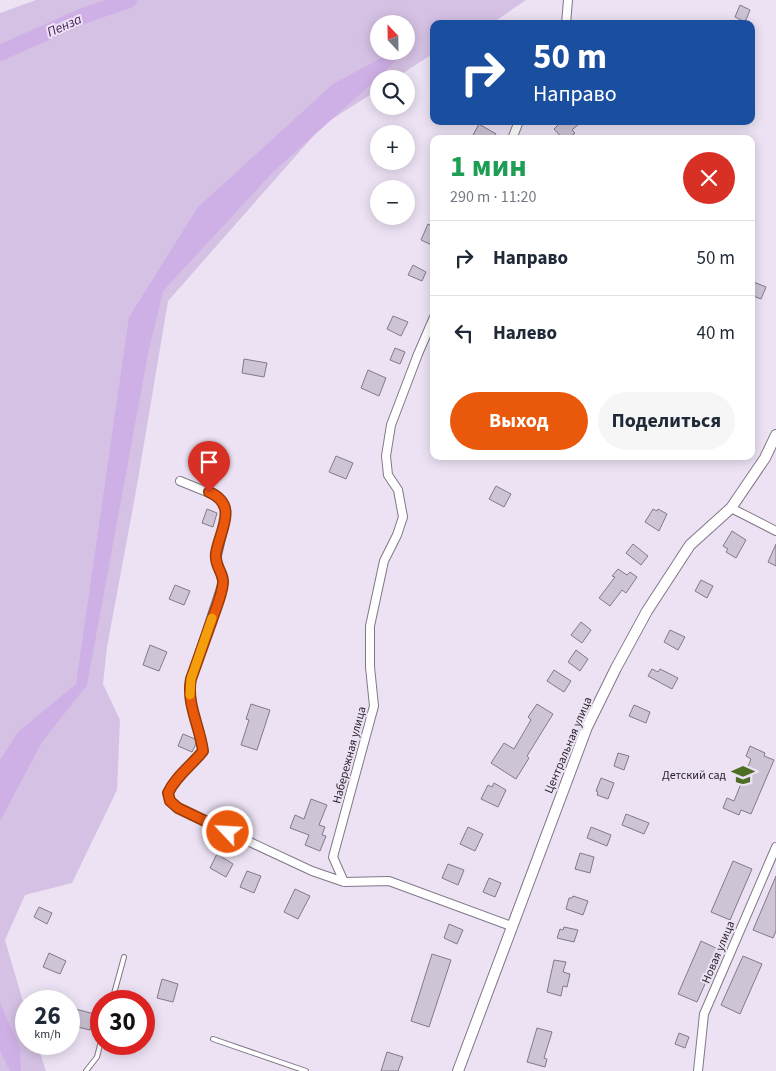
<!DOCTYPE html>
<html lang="ru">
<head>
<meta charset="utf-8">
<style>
  :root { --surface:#fff; --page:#f6f6f7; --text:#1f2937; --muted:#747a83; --line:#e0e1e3; --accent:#ea580c }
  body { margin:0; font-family:"Source Sans 3",sans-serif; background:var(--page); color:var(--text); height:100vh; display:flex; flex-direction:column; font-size:19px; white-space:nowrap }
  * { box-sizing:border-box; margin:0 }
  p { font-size:16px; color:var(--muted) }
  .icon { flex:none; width:28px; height:28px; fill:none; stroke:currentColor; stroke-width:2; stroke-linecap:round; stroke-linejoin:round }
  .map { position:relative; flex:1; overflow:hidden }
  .drawer { position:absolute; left:430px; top:135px; width:325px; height:325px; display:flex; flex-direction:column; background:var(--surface); border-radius:10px; box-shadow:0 2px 12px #0003 }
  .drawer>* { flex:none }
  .top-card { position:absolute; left:430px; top:20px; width:325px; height:105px; border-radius:10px; box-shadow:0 2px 12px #0003; background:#1a4fa0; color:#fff; overflow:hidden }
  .needle { width:32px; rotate:338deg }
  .buttons { position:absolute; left:370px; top:15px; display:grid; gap:10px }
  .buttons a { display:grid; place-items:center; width:45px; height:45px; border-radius:50%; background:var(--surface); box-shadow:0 2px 12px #0003; font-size:25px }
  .speed { position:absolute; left:15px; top:990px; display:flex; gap:10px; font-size:25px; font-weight:700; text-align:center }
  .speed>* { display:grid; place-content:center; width:65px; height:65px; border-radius:50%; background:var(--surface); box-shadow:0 2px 12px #0003; line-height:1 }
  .speed small { font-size:12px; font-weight:400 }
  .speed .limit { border:8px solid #d22; background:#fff; color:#111 }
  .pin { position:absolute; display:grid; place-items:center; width:42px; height:42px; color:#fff; margin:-51px -21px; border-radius:50% 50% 50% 0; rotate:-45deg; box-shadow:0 0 5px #0007 }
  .pin .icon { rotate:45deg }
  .me { position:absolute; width:55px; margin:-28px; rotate:295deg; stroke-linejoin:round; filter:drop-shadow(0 0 4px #0008) }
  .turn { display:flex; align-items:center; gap:18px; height:105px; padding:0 20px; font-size:22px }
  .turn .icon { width:65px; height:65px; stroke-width:2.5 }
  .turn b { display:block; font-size:35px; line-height:42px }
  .round { display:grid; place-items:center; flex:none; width:52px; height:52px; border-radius:26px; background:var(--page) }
  .head { display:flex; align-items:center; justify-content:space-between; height:85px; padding:0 20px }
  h1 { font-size:30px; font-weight:700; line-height:38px; color:#1e9e55 }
  .button { display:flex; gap:10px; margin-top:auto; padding:10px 20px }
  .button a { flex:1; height:58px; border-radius:30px; background:var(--accent); color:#fff; font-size:20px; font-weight:700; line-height:58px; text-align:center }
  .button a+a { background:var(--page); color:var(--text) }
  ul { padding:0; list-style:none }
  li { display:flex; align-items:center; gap:15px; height:75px; padding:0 20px; border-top:1px solid var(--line) }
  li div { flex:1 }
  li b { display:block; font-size:19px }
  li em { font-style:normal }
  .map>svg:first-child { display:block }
  .green { fill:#d5c1e4; fill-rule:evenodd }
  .water { fill:#cfb0e6 }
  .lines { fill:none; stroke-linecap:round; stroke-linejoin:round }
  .river { stroke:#cfb0e6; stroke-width:16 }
  .building { fill:#cdc4d5; stroke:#827989 }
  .service-casing { stroke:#807787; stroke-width:6 }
  .minor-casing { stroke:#807787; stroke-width:10 }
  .tertiary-casing { stroke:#807787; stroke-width:12 }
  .service { stroke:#fff; stroke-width:4 }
  .minor { stroke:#fff; stroke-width:8 }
  .tertiary { stroke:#fff; stroke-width:10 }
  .route-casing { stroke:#983908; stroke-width:12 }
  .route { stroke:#ea580c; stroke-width:9 }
  .slow { stroke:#f59e0b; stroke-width:9 }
  .labels { text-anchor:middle; stroke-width:4; stroke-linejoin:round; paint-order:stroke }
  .street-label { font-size:12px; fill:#28252b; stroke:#ece2f4 }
  .poi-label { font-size:12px; fill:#28252b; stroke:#ece2f4; text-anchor:end }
  .water-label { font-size:14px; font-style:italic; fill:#451e5d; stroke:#ece2f4 }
</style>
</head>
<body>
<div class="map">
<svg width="776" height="1071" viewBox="0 0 776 1071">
  <rect width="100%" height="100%" fill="#ece2f4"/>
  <path class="green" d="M36,0h490l-35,24h-57v29l-40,26h-15v10l-56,36 -155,176 -32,190 -29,156 -4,37 17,36 -3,70 -45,93 -47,12 -20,45 21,72v32h11l9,27h-46v-1058zM379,24h27v27h-27z"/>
  <path class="water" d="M394,51h12l-29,28 -103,92 -111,120 -15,63 -61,331 -45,57 -42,79v-61l18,-28 58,-48 53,-367 69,-110 135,-123z
    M0,1003l20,45 1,23h-11l-10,-20z"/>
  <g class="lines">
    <path class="river" d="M0,53l83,-37 46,-16"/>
  </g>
  <path class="building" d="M740,5l10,5 -5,12 -10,-5z
    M562,121h20l-10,9 3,3 -7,6h-5l-9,-10z
    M479,124l17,10 -3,5h-22z
    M428,224l6,3v19l-13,-6z
    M413,265l13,7 -4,9 -14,-6z
    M751,281l15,6 -5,12 -10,-4z
    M393,316l15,6 -7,14 -14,-7z
    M395,348l10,4 -5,12 -10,-4z
    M244,359l23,4 -3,14 -22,-4z
    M368,370l18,8 -7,18 -18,-8z
    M336,456l17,7 -7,16 -17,-7z
    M496,486l15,8 -7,13 -15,-8z
    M207,509l10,4 -4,14 -11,-4z
    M653,509l4,2 1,-2 9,5 -8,17 -14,-9z
    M732,531l14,9 -10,18 -10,-6 2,-3 -5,-3z
    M633,544l15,12 -7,9 -15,-12z
    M776,544v22l-8,-4z
    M618,569l9,6 3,-3 7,5 -11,16 -4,-3 -12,16 -11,-8 16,-21 -3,-1z
    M701,580l12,6 -6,12 -12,-7z
    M175,585l15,6 -6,14 -15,-6z
    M581,622l10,8 -9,13 -11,-8z
    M670,630l15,7 -7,13 -14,-8z
    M150,645l17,7 -8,19 -16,-6z
    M576,650l12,9 -8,12 -12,-9z
    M652,669l6,3 2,-3 18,9 -6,11 -24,-13z
    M554,670l17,11 -7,11 -17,-11z
    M251,704l19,6 -13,40 -16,-5 8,-25 -3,-1z
    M537,704l16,10 -26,42 2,2 -13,21 -25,-16 13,-20 10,6 17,-29 -3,-3z
    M634,705l16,7 -4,11 -17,-7z
    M183,734l12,5 1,5 -4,8 -14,-6z
    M750,746l15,7 -1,3 10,4 -23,54 -10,-4 -2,5 -16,-7 4,-10 7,3 17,-42 -5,-3z
    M618,753l11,3 -5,14 -10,-4z
    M601,778l13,5 -6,16 -11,-4 1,-3 -2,-1z
    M494,783l12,7 -8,17 -17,-8 7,-14 4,2z
    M311,799l16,6 -8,20 6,2 -3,8 4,1 -6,15 -15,-6 4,-10 -19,-7 5,-13 9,4z
    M626,814l23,9 -5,11 -22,-9z
    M468,827l15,7 -8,17 -15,-7z
    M591,827l20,8 -4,11 -20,-8z
    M580,853l14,4 -4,16 -15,-4z
    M217,854l16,10 -7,13 -16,-9z
    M733,861l19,8 -22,51 -19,-8z
    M448,864l16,6 -6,15 -16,-7z
    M247,871l14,5 -7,17 -14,-6z
    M776,876v55l-3,7 -20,-8z
    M489,878l12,5 -6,14 -12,-5z
    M295,889l15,7 -12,23 -14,-7z
    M573,896l15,5 -5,14 -17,-6 3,-11h3z
    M39,907l13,6 -5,11 -13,-7z
    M449,924l14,6 -6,14 -13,-6z
    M564,927l14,3 -4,12 -17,-4 3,-9 3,1z
    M701,941l19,9 -23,52 -19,-8z
    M49,953l17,8 -6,13 -17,-7z
    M432,954l19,6 -22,67 -18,-6z
    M743,956l19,8 -22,50 -19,-9z
    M554,960l12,2 -3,10 7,2 -3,13 -4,-1 -2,10 -14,-4z
    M162,979l16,5 -5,18 -16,-4z
    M72,1008l22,6 -4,16 -21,-5z
    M537,1028l15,4 -8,26 3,1 -2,8 -18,-5z
    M679,1033l10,4 -4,11 -10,-4z
    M387,1052l16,5 -5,14h-17z"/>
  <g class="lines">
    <defs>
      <path id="service" d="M112,1001l12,-44
        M213,1039l93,32
        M86,1071l11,-14 4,-16"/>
      <path id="minor" d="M566,24l2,-24
        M512,139l7,-18
        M180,481l37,15 5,5 4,8v8l-10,43 7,22 -32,97c-5,24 9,48 12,72 -11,14 -28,26 -35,42l2,8 7,7 135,63 32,11 45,-1 122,45
        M731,508l45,23
        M344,882l-11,-25 41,-151 -4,-39v-41l14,-65 13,-26 6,-18 -5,-27 -10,-15 -2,-19 5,-31 27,-71 16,-37
        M698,1071l6,-57 72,-167"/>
      <path id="tertiary" d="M458,1071l129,-344 29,-59 31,-57 43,-66 41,-37 34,-50 11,-23"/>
    </defs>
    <use href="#service" class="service-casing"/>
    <use href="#minor" class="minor-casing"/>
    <use href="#tertiary" class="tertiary-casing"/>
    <use href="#service" class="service"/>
    <use href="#minor" class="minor"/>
    <use href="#tertiary" class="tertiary"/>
  </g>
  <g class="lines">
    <defs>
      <path id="route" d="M209,492c30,13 11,38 7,61 -2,13 8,20 7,30 -1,12 -7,25 -11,37 -7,20 -14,39 -21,59 -5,24 9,48 12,72 -11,14 -28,26 -35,42l2,8 8,7 50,24"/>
    </defs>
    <use href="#route" class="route-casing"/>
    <use href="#route" class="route"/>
    <path class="slow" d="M190,695l1,-16 21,-61"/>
  </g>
  <defs>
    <symbol id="school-bare" viewBox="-9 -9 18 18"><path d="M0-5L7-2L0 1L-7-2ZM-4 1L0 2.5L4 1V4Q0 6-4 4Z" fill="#4d6e25" stroke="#ece2f4" stroke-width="2.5" paint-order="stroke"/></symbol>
  </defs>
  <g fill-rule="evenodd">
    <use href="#school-bare" x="727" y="759" width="32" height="32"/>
  </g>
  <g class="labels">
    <g class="street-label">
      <text transform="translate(568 745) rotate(-67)" y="4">Центральная улица</text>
      <text transform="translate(349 755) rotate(-75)" y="4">Набережная улица</text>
      <text transform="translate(718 952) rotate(-67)" y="4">Новая улица</text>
    </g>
    <g class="poi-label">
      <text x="726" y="779">Детский сад</text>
    </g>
    <g class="water-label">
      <text transform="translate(64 25) rotate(-24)" y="5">Пенза</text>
    </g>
  </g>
</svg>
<div class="buttons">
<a><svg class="needle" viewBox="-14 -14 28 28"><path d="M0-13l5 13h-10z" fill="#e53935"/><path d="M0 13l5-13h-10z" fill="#747a83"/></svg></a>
<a><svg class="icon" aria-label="search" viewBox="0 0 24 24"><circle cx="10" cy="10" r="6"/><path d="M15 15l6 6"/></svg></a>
<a>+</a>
<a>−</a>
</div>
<div class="speed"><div>26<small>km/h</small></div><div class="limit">30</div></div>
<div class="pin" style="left:209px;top:492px;background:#d93025"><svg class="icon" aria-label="arrive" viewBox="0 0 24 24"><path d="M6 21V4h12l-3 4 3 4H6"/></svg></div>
<svg class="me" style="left:228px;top:832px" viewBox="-20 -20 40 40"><circle r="17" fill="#ea580c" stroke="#fff" stroke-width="3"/><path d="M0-11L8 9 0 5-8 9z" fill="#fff"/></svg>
<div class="top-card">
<div class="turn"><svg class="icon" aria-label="right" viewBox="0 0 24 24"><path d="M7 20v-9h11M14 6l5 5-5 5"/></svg><div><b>50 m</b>Направо</div></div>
</div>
<section class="drawer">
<div class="head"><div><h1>1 мин</h1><p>290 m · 11:20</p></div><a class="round" style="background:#d93025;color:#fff"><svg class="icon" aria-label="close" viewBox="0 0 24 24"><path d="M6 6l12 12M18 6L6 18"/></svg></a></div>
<ul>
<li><svg class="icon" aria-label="right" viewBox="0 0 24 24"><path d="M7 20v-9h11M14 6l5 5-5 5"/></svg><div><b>Направо</b></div><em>50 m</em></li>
<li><svg class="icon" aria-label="left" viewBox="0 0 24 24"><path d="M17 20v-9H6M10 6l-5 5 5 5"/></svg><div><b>Налево</b></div><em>40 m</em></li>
</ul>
<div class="button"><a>Выход</a><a>Поделиться</a></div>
</section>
</div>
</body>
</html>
